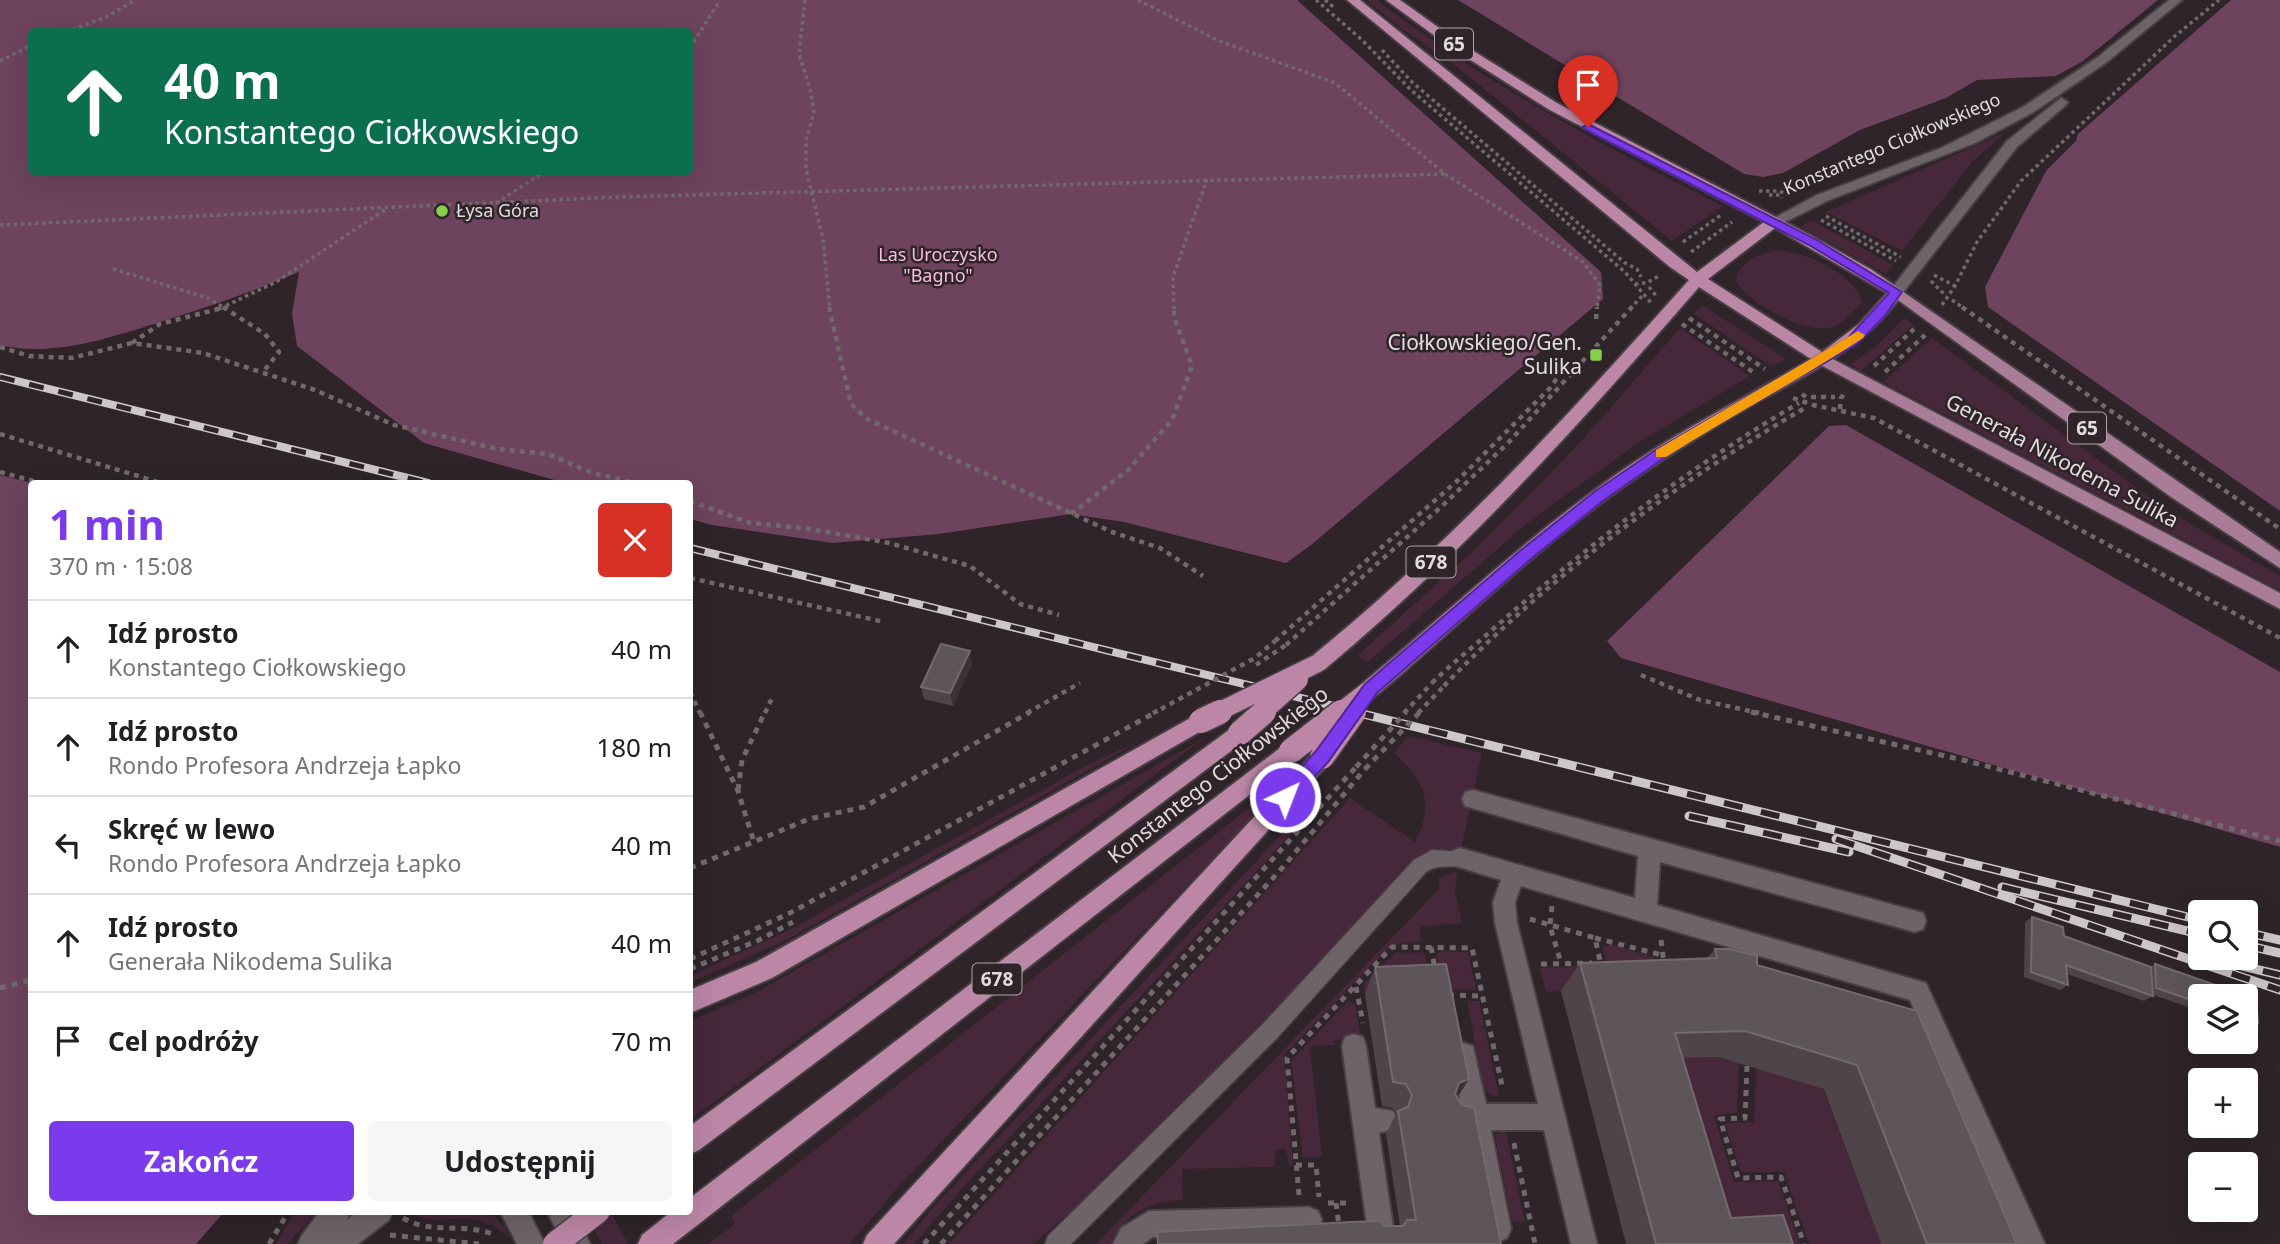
<!DOCTYPE html>
<html lang="pl">
<head>
<meta charset="utf-8">
<style>
  :root { --surface:#fff; --page:#f6f6f6; --text:#202124; --muted:#757577; --line:#e0e0e0; --accent:#7c3aed }
  body { margin:0; font-family:"Noto Sans",sans-serif; background:var(--page); color:var(--text); height:100vh; display:flex; flex-direction:column; font-size:26px; white-space:nowrap }
  * { box-sizing:border-box; margin:0 }
  p { font-size:23px; color:var(--muted) }
  .icon { flex:none; width:38px; height:38px; fill:none; stroke:currentColor; stroke-width:2; stroke-linecap:round; stroke-linejoin:round }
  .map { position:relative; flex:1; overflow:hidden }
  .drawer { position:absolute; left:28px; top:480px; width:665px; height:735px; display:flex; flex-direction:column; background:var(--surface); border-radius:7px; box-shadow:0 7px 28px #0002 }
  .drawer>* { flex:none }
  .banner { position:absolute; left:28px; top:28px; width:665px; height:147px; border-radius:7px; box-shadow:0 7px 28px #0002; background:#0b6e4f; color:#fff; overflow:hidden }
  .tools { position:absolute; left:2188px; top:900px; display:grid; gap:14px }
  .tools a { display:grid; place-items:center; width:70px; height:70px; border-radius:7px; background:var(--surface); box-shadow:0 7px 28px #0002; font-size:35px }
  .pin { position:absolute; display:grid; place-items:center; width:60px; height:60px; color:#fff; margin:-72px -30px; border-radius:50% 50% 50% 0; rotate:-45deg; box-shadow:0 0 7px #0007 }
  .pin .icon { rotate:45deg }
  .me { position:absolute; width:77px; margin:-38px; rotate:43deg; stroke-linejoin:round; filter:drop-shadow(0 0 5px #0008) }
  .turn { display:flex; align-items:center; gap:24px; height:147px; padding:0 21px; font-size:32px }
  .turn .icon { width:91px; height:91px; stroke-width:2.5 }
  .turn b { display:block; font-size:49px; line-height:60px }
  .round { display:grid; place-items:center; flex:none; width:74px; height:74px; border-radius:7px; background:var(--page) }
  .summary { display:flex; align-items:center; justify-content:space-between; height:119px; padding:0 21px }
  h1 { font-size:42px; font-weight:700; line-height:52px; color:var(--accent) }
  .button { display:flex; gap:14px; margin-top:auto; padding:14px 21px }
  .button a { flex:1; height:80px; border-radius:7px; background:var(--accent); color:#fff; font-size:28px; font-weight:700; line-height:80px; text-align:center }
  .button a+a { background:var(--page); color:var(--text) }
  ul { padding:0; list-style:none }
  li { display:flex; align-items:center; gap:21px; height:98px; padding:0 21px; border-top:2px solid var(--line) }
  li div { flex:1 }
  li b { display:block; font-size:26px }
  li em { font-style:normal }
  .map>svg:first-child { display:block }
  .green { fill:#46283a }
  .forest { fill:#6e435d; fill-rule:evenodd }
  .lines { fill:none; stroke-linecap:round; stroke-linejoin:round }
  .service-casing { stroke:#473f43; stroke-width:3 }
  .minor-casing { stroke:#473f43; stroke-width:4 }
  .tertiary-casing { stroke:#473f43; stroke-width:4 }
  .primary-casing { stroke:#473f43; stroke-width:4 }
  .trunk-casing { stroke:#473f43; stroke-width:4 }
  .path-far2 { stroke:#71696d; stroke-width:3.5; stroke-dasharray:3.5 3.5; stroke-linecap:butt }
  .path-far1 { stroke:#71696d; stroke-width:4.5; stroke-dasharray:5 5; stroke-linecap:butt }
  .path { stroke:#71696d; stroke-width:5; stroke-dasharray:6 6; stroke-linecap:butt }
  .service { fill:#6f636a; fill-rule:evenodd }
  .minor { fill:#6f636a; fill-rule:evenodd }
  .tertiary { fill:#6f636a; fill-rule:evenodd }
  .primary { fill:#a97d97; fill-rule:evenodd }
  .trunk { fill:#bc86a6; fill-rule:evenodd }
  .rail-far1-casing { stroke:#cdc6ca; stroke-width:8 }
  .rail-casing { stroke:#cdc6ca; stroke-width:9 }
  .rail-far1 { stroke:#2e2429; stroke-width:5; stroke-dasharray:15; stroke-linecap:butt }
  .rail { stroke:#2e2429; stroke-width:6; stroke-dasharray:19; stroke-linecap:butt }
  .trunk-bridge-far1-casing { stroke:#473f43; stroke-width:21; stroke-linecap:butt }
  .trunk-bridge-casing { stroke:#473f43; stroke-width:27; stroke-linecap:butt }
  .path-bridge-far1 { stroke:#71696d; stroke-width:4.5; stroke-dasharray:5 5; stroke-linecap:butt }
  .path-bridge { stroke:#71696d; stroke-width:5; stroke-dasharray:6 6; stroke-linecap:butt }
  .trunk-bridge-far1 { stroke:#bc86a6; stroke-width:18 }
  .trunk-bridge { stroke:#bc86a6; stroke-width:24 }
  .wall { fill:#4e444a }
  .shaded-wall { fill:#3b3136 }
  .building { fill:#5e555a; stroke:#736a6f; stroke-width:2 }
  .route { fill:#7c3aed; stroke:#51269a; stroke-width:2 }
  .slow { fill:#f59e0b }
  .poi-dot { fill:#86cf4b; stroke:#2e2429; stroke-width:2.5 }
  .labels { text-anchor:middle; stroke-width:5; stroke-linejoin:round; paint-order:stroke }
  .far-street-label { font-size:18px; fill:#e2dcdf; stroke:#2e2429 }
  .far-poi-label { font-size:18px; fill:#e2dcdf; stroke:#2e2429; text-anchor:start }
  .far-park-label { font-size:18px; fill:#f9bfe0; stroke:#2e2429 }
  .shield { fill:#2e2429; stroke:#aca5a8; stroke-width:2 }
  .shield-label { font-size:19px; font-weight:bold; fill:#e2dcdf }
  .poi-label { font-size:21px; fill:#e2dcdf; stroke:#2e2429; text-anchor:end }
  .street-label { font-size:21px; fill:#e2dcdf; stroke:#2e2429 }
</style>
</head>
<body>
<div class="map">
<svg width="2280" height="1244" viewBox="0 0 2280 1244">
  <rect width="100%" height="100%" fill="#2e2429"/>
  <path class="green" d="M1366,0h11c107,83 225,145 346,206l-51,35 -220,-178 -50,-34z
    M2006,132l-33,29 -71,90 -76,-39z
    M1811,220l82,45 -7,9 -85,-47z
    M1779,250c28,3 77,24 83,53 -8,7 -16,18 -25,22 -26,14 -89,-21 -101,-44 2,-20 26,-29 43,-31z
    M1702,305l84,54 -15,7 -77,-52z
    M1905,318l8,7 -52,46 -10,-7 23,-16z
    M1680,328l70,48 -112,67 -112,81 -158,138 -11,-6 118,-107 103,-104z
    M1932,338l213,156 49,32 86,50v14l-397,-208z
    M1408,736l74,17 -21,96 -21,2 -51,42 -226,232 -44,38 -41,43 -45,38h-84l401,-446 65,44c20,-39 10,-60 -21,-89z
    M1206,737l-516,383v-99l65,-28z
    M1140,741l-354,199 -96,43v-7l101,-47 302,-167z
    M1301,767l-403,420 -48,57h-142l27,-20 -4,-8z
    M1323,790l-33,45 -329,355 -47,54h-11l34,-41z
    M1457,871l-2,21 7,31 -42,4 1,14 -29,4 -108,110 9,111 -4,-1 -3,-16 -11,1v17l-93,2 1,31c-32,1 -59,13 -72,44h-15l343,-355v-12z
    M1610,944l43,13 5,5 -43,27 -12,-38v-4z
    M1441,951l27,1 8,38 -33,-1 -7,-34z
    M1422,952l3,3 8,37 -68,2 -2,-9 32,-32z
    M1587,965l16,25 -57,2 -6,-24z
    M1348,1001l7,3 6,33 -27,3 1,5 -25,1 12,111 -19,1 -12,-97z
    M1467,1001h12l20,95 -9,-1 -6,-7z
    M1718,1057l21,6 -2,50 -23,2 20,67 44,-1 22,63h-45l-53,-7 -51,-178z
    M1756,1068l67,20 58,156h-72l-25,-72h-43l-16,-49 29,-1z
    M1505,1129l20,93h-13l-17,-87z
    M296,1211h22l-31,33h-11z
    M409,1211h81l15,17 5,11c-38,-39 -74,-5 -101,-28z
    M584,1211h26l18,33h-26z"/>
  <path class="forest" d="M0,0h1297l304,272 2,27 -292,246 -25,18 -162,-41 -53,-8 -132,20 -106,9 -121,-18 -22,-6v-36h-125l-141,-40 -127,-97 -5,-32 7,-42c-45,19 -89,34 -136,49 -50,16 -111,37 -163,24zM32,32h658v140h-658z
    M1458,0h700l-75,61 -27,15 -79,4 -31,18 -86,32 -77,43 -20,4 -19,-3z
    M2231,0h49v511l-292,-204 -3,-20 61,-116 30,-30 2,-7z
    M1846,425l434,247v175l-659,-189 -14,-17 222,-215z
    M0,475l32,8v728h193l-29,33h-196z"/>
  <g class="lines">
    <defs>
      <path id="service" d="M1432,850l34,2 3,6 -3,6c-14,5 -27,-1 -40,8l-149,166 -206,206h-26l3,-8 215,-212 151,-164z"/>
      <path id="minor" d="M1473,790l450,123 3,8 -3,8 -8,3 -255,-70 -3,43 269,78 119,261h-27l-108,-244 -389,-114 -6,16 2,21 80,321h-26l-27,-114h-53l20,99 -4,9 -9,4 -9,-4 -23,-108 -11,-4 -4,-9 4,-9 6,-2 -9,-51 3,-9 9,-3 9,3 13,58h52l-43,-181 -2,-21 8,-22 -49,-15 -3,-7 3,-7 8,-3 175,50 3,-42 -173,-50 -3,-7 3,-7z
        M1354,1034l9,3 3,9 9,62 18,3 4,9 -4,9 -14,4 15,100 -4,9h-18l-4,-9 -26,-187 3,-9z
        M1309,1207l9,4 4,9 -4,9 -9,4 -156,4 -10,7h-30l8,-16 28,-17z
        M320,1211h30l-3,9 11,-9h35l-4,9 -31,24h-60l4,-9z"/>
      <path id="tertiary" d="M2169,0h13l-75,62 -75,51 -57,30 -148,58 -48,24 -5,1 -7,-4 50,-27 124,-47 82,-41 75,-50z
        M2061,98l7,4 -2,3 -49,42 -116,148h-10l-3,-3 3,-3 116,-148z
        M500,1211h28l17,33h-28z
        M547,1211h27l16,33h-27z"/>
      <path id="primary" d="M1896,287l384,265v16l-109,-71 -280,-202 -3,-3z
        M1823,354l457,239v16l-463,-246 -2,-4 2,-4z"/>
      <path id="trunk" d="M1347,0h13l337,272 67,-50 -216,-113 -98,-62 -64,-47h14l59,42 98,61 255,133 60,34 32,22c-38,55 -96,82 -152,113 -41,24 -82,49 -122,77 -90,63 -168,141 -252,212l-7,2 -7,-2 -3,-6 3,-6c83,-69 162,-144 250,-206 63,-45 131,-78 197,-117l-112,-72c-117,135 -236,267 -374,382l-7,2 -7,-2 -3,-6 3,-6c139,-113 259,-243 378,-377l-19,-13zM1775,228l112,65 -28,31 -37,28 -114,-73z
        M1201,712l7,3 3,6 -3,6 -436,251 -82,35v-23l66,-28z
        M1240,724l7,3 3,6 -3,6 -548,411 -9,4v-28l543,-399z
        M1291,742l7,3 3,6 -3,6 -625,487h-35l4,-9 30,-24h18v-13l594,-453z
        M1322,748l7,3 3,6 -3,6 -435,481h-31l4,-9 448,-484z"/>
    </defs>
    <use href="#service" class="service-casing"/>
    <use href="#minor" class="minor-casing"/>
    <use href="#tertiary" class="tertiary-casing"/>
    <use href="#primary" class="primary-casing"/>
    <use href="#trunk" class="trunk-casing"/>
    <path class="path-far2" d="M805,0l-6,54 11,34 4,24 -8,29v28l17,70 7,70
      M1138,0l79,40 118,43 110,91 138,88 17,23 -3,24
      M1316,0l45,39 51,52 213,181 27,32
      M1325,0l11,9
      M66,32l40,-15 29,-17
      M690,48l30,-48
      M1382,50l31,33 212,180 12,6 4,8
      M0,61l32,-16
      M1759,191h20l9,4
      M1769,195h11l2,3
      M496,203l48,-31
      M1826,216l75,41
      M1821,220l75,41
      M0,225l617,-28 828,-23
      M1683,242l38,-27
      M1691,252l41,-30
      M113,269l95,29 15,9
      M1934,275l21,11
      M1931,281l14,14
      M1635,284l11,-1 13,-7
      M1649,287l8,10
      M1952,300l13,9
      M1942,305l13,-19 22,-44 44,-61 154,-145 44,-36
      M218,309l4,-1
      M226,309l-3,-2 53,-25 110,-73
      M1174,309l-1,-32 34,-98
      M1630,309l12,-13"/>
    <path class="path-far1" d="M223,307l42,27 14,18 -16,20
      M829,307l22,97 16,15 245,113 48,16 43,28
      M1962,307l318,222
      M1689,318l76,51
      M1596,319l1,-12
      M1682,324l74,50
      M132,343l28,-19 62,-16
      M0,347l29,9 43,2 60,-15 71,10 112,37 79,35 104,24 50,5 44,19 45,10
      M1874,366l40,-37
      M1885,372l40,-37
      M1802,394l4,3h29
      M1793,398l20,7 61,13 406,220
      M1840,409l1,-11 4,-5
      M0,434l161,49
      M0,472l41,11
      M690,501l60,22 60,6 79,14 81,23 50,38 39,11
      M1071,514l57,-44 44,-50 20,-54 -18,-49v-10
      M690,578l194,44
      M1275,641l182,-160 93,-93 17,-24 3,2
      M1286,645l156,-139 66,-63 124,-136
      M1641,675l59,25 59,13
      M1432,683c19,-19 40,-35 60,-53 96,-85 196,-162 307,-227
      M1444,686c102,-107 233,-204 361,-278
      M690,692l10,21
      M765,713l8,-17
      M1027,713l53,-30
      M1153,713l8,-4"/>
    <path class="path" d="M700,712l38,79 16,51
      M1751,712l212,48 317,81
      M738,790l4,-30 23,-48
      M690,868l119,-49 55,-12 166,-95
      M1552,906l-2,20 11,37
      M1530,919l65,19 6,27
      M1595,938l67,17
      M1661,940l3,23
      M1431,947l4,22
      M690,959l100,-46 366,-201
      M1541,964l51,-1
      M690,969l69,-29 34,-18
      M1356,987l7,36
      M0,988l32,-8
      M1448,995l34,1
      M1747,1066l-2,52 -25,1 18,59 43,-1 23,67
      M1514,1143l21,101
      M1296,1165h20l3,32
      M1299,1195l-12,-137 105,-111 80,1 31,142
      M1328,1203h23
      M1336,1203l3,23
      M403,1218c28,17 62,4 92,17
      M390,1235l89,9
      M269,1244l20,-33
      M924,1244l432,-477
      M941,1244l342,-377 82,-98"/>
    <use href="#service" class="service"/>
    <use href="#minor" class="minor"/>
    <use href="#tertiary" class="tertiary"/>
    <use href="#primary" class="primary"/>
    <use href="#trunk" class="trunk"/>
    <defs>
      <path id="rail-far1" d="M0,377l428,106
        M690,548l672,165"/>
      <path id="rail" d="M1355,712l845,208
        M1689,816l160,36
        M1836,839l444,151
        M2002,887l198,47
        M2245,932l35,8
        M2245,945l35,8
        M2226,962l54,13"/>
    </defs>
    <use href="#rail-far1" class="rail-far1-casing"/>
    <use href="#rail" class="rail-casing"/>
    <use href="#rail-far1" class="rail-far1"/>
    <use href="#rail" class="rail"/>
    <defs>
      <path id="trunk-bridge-far1" d="M1216,713l102,-50
        M1262,713l37,-33
        M1339,713l32,-25
        M1353,713l5,-7"/>
      <path id="trunk-bridge" d="M1201,721l19,-9
        M1240,733l24,-21
        M1291,751l50,-39
        M1322,757l32,-45
        M555,1244l43,-33"/>
    </defs>
    <use href="#trunk-bridge-far1" class="trunk-bridge-far1-casing"/>
    <use href="#trunk-bridge" class="trunk-bridge-casing"/>
    <path class="path-bridge-far1" d="M1256,665l30,-20
      M1161,709l94,-51 20,-17
      M1404,713l28,-30
      M1418,713l26,-27"/>
    <path class="path-bridge" d="M1356,767l50,-55
      M1365,769l55,-57"/>
    <use href="#trunk-bridge-far1" class="trunk-bridge-far1"/>
    <use href="#trunk-bridge" class="trunk-bridge"/>
  </g>
  <path class="wall" d="M972,664l-19,42 -29,-7 -3,-12z
    M2032,917l31,10 1,9 86,31 5,-3 101,35 2,24 -9,5 -4,-1v-31h-45v15l-47,-16v1l-9,5 -77,-27 1,11 -8,5 -36,-13 1,-55z
    M1715,949l42,16 160,46 100,233h-136l-57,-155 -106,-32 -35,1 48,160 62,26h-167l-65,-253 19,-28 126,-4z
    M1375,967l82,131 44,146h-344v-12l243,-6 -14,-92 10,-20 -3,-6 -11,-2 -17,-112z"/>
  <path class="shaded-wall" d="M970,651l2,13 -19,42 -3,-13z
    M1469,1079l-15,24 -9,4 14,-24z"/>
  <path class="building" d="M941,644l29,7 -20,42 -29,-6z
    M2032,917l31,10 1,9 87,31 2,29 -87,-31 2,20 -37,-13z
    M1715,949h15l27,7v9l160,46 100,233h-90l-70,-179 -112,-34 -70,2 56,185 52,-3 10,29h-137l-76,-281 137,-5z
    M1446,964l23,115 -10,4 -4,11 7,11 12,3 27,136h-343l-1,-12 194,-10 29,-1 4,5h19l4,-6h9l-18,-109 10,-4 4,-12 -6,-11 -13,-2 -18,-115z
    M2155,964l101,35 2,24 -13,-4v-23h-45v7l-44,-15z"/>
  <path class="route" d="M1588,124l229,116 85,52 -18,25 -27,27 -155,90 -38,24 -60,42 -72,58 -155,135 -49,69 -37,41 -6,2 -6,-2 -3,-6 3,-5 37,-41 49,-67 156,-134 73,-58 60,-41 194,-113 41,-45 -80,-48 -225,-116 -1,-2z"/>
  <path class="slow" d="M1858,331l7,4 -2,3c-64,42 -132,78 -197,119h-10v-7z"/>
  <g class="poi-dot">
    <circle cx="442" cy="211" r="7"/>
    <rect x="1589" y="348" width="14" height="14" rx="3.5"/>
  </g>
  <g class="labels">
    <g class="far-street-label">
      <text transform="translate(1892 144) rotate(-23)" y="6">Konstantego Ciołkowskiego</text>
    </g>
    <g class="far-poi-label">
      <text x="456" y="217">Łysa Góra</text>
    </g>
    <g class="far-park-label">
      <text x="938" y="261">Las Uroczysko<tspan x="938" dy="21">"Bagno"</tspan></text>
    </g>
    <g class="shield">
      <rect x="1435" y="28.5" width="38" height="31" rx="5"/>
      <rect x="2068" y="412.5" width="38" height="31" rx="5"/>
      <rect x="1406.5" y="546.5" width="49" height="31" rx="5"/>
      <rect x="972.5" y="963.5" width="49" height="31" rx="5"/>
    </g>
    <g class="shield-label">
      <text x="1454" y="51">65</text>
      <text x="2087" y="435">65</text>
      <text x="1431" y="569">678</text>
      <text x="997" y="986">678</text>
    </g>
    <g class="poi-label">
      <text x="1582" y="350">Ciołkowskiego/Gen.<tspan x="1582" dy="24">Sulika</tspan></text>
    </g>
    <g class="street-label">
      <text transform="translate(2062 461) rotate(28)" y="7">Generała Nikodema Sulika</text>
      <text transform="translate(1218 775) rotate(-38)" y="7">Konstantego Ciołkowskiego</text>
    </g>
  </g>
</svg>
<div class="tools">
<a><svg class="icon" aria-label="search" viewBox="0 0 24 24"><circle cx="10" cy="10" r="6"/><path d="M15 15l6 6"/></svg></a>
<a><svg class="icon" aria-label="layers" viewBox="0 0 24 24"><path d="M12 4l9 5-9 5-9-5zM3 14l9 5 9-5"/></svg></a>
<a>+</a>
<a>−</a>
</div>
<div class="pin" style="left:1588px;top:127px;background:#d93025"><svg class="icon" aria-label="arrive" viewBox="0 0 24 24"><path d="M6 21V4h12l-3 4 3 4H6"/></svg></div>
<svg class="me" style="left:1285px;top:797px" viewBox="-20 -20 40 40"><circle r="17" fill="#7c3aed" stroke="#fff" stroke-width="3"/><path d="M0-11L8 9 0 5-8 9z" fill="#fff"/></svg>
<div class="banner">
<div class="turn"><svg class="icon" aria-label="ahead" viewBox="0 0 24 24"><path d="M12 20V5M6 11l6-6 6 6"/></svg><div><b>40 m</b>Konstantego Ciołkowskiego</div></div>
</div>
<section class="drawer">
<div class="summary"><div><h1>1 min</h1><p>370 m · 15:08</p></div><a class="round" style="background:#d93025;color:#fff"><svg class="icon" aria-label="close" viewBox="0 0 24 24"><path d="M6 6l12 12M18 6L6 18"/></svg></a></div>
<ul>
<li><svg class="icon" aria-label="ahead" viewBox="0 0 24 24"><path d="M12 20V5M6 11l6-6 6 6"/></svg><div><b>Idź prosto</b><p>Konstantego Ciołkowskiego</p></div><em>40 m</em></li>
<li><svg class="icon" aria-label="ahead" viewBox="0 0 24 24"><path d="M12 20V5M6 11l6-6 6 6"/></svg><div><b>Idź prosto</b><p>Rondo Profesora Andrzeja Łapko</p></div><em>180 m</em></li>
<li><svg class="icon" aria-label="left" viewBox="0 0 24 24"><path d="M17 20v-9H6M10 6l-5 5 5 5"/></svg><div><b>Skręć w lewo</b><p>Rondo Profesora Andrzeja Łapko</p></div><em>40 m</em></li>
<li><svg class="icon" aria-label="ahead" viewBox="0 0 24 24"><path d="M12 20V5M6 11l6-6 6 6"/></svg><div><b>Idź prosto</b><p>Generała Nikodema Sulika</p></div><em>40 m</em></li>
<li><svg class="icon" aria-label="arrive" viewBox="0 0 24 24"><path d="M6 21V4h12l-3 4 3 4H6"/></svg><div><b>Cel podróży</b></div><em>70 m</em></li>
</ul>
<div class="button"><a>Zakończ</a><a>Udostępnij</a></div>
</section>
</div>
</body>
</html>
